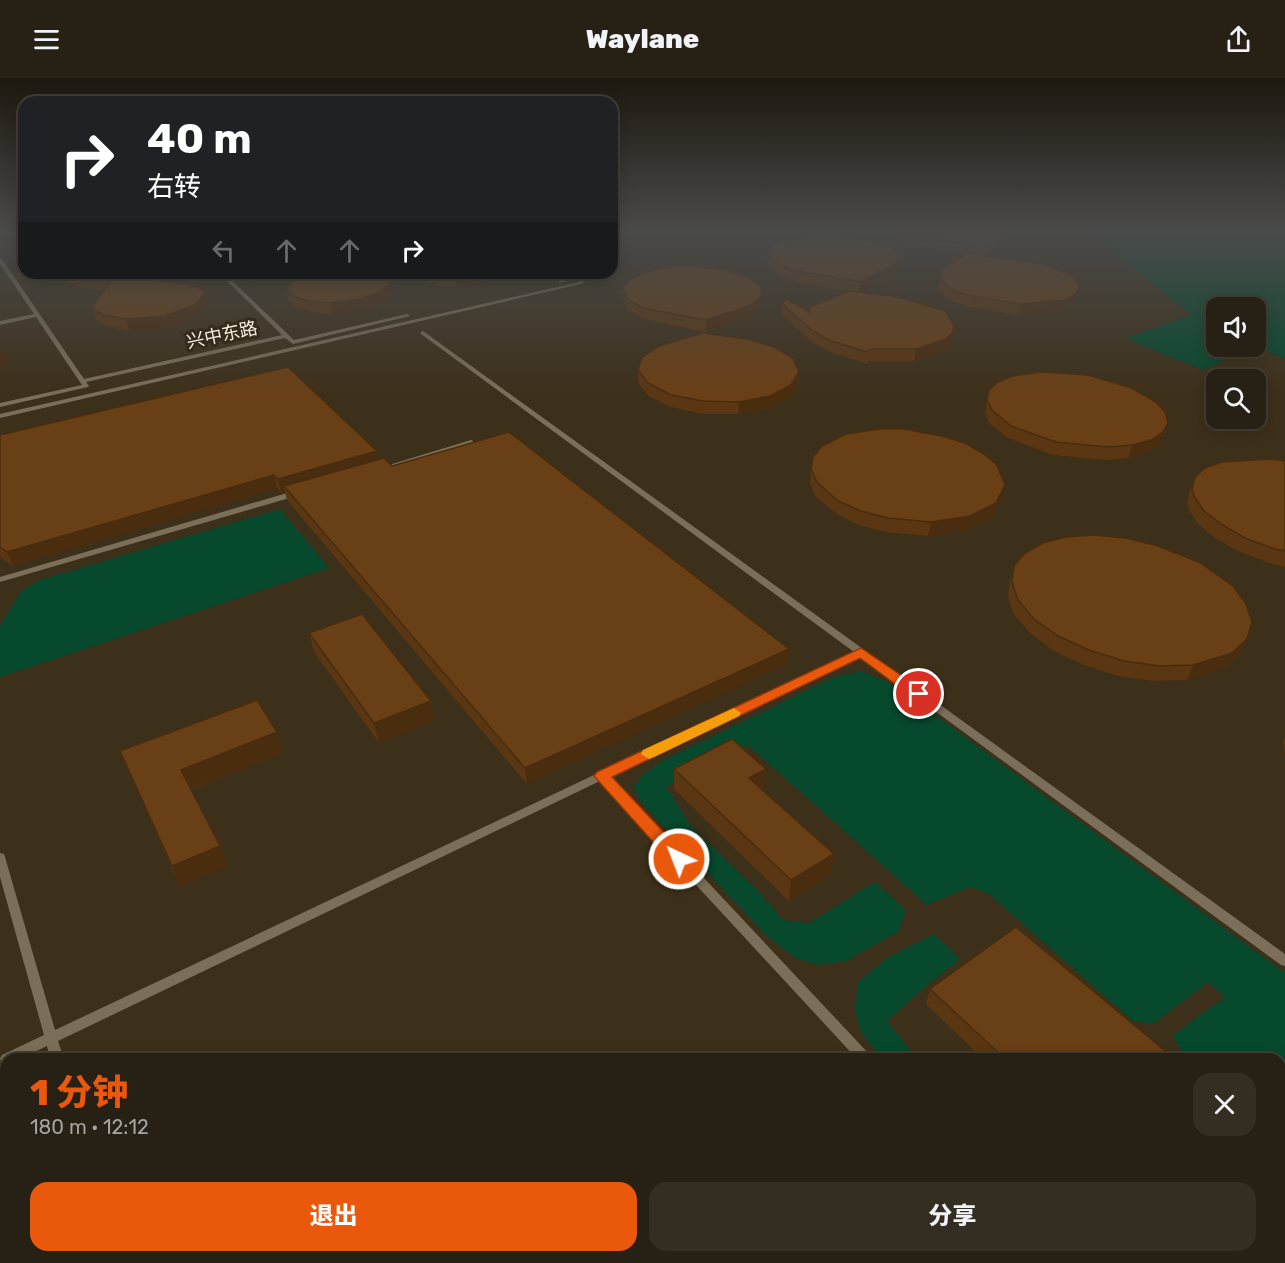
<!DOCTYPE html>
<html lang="zh">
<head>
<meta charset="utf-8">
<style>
  :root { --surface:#272014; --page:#332d22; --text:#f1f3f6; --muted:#a4a3a0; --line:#433e34; --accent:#ea580c }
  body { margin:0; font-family:Rubik,"Noto Sans SC",sans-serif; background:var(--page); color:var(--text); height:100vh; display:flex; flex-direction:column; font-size:22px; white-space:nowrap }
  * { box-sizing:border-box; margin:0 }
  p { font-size:20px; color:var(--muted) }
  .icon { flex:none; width:33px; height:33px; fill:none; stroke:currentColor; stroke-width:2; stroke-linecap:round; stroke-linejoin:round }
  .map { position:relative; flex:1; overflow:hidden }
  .drawer { position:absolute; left:0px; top:975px; width:1286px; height:210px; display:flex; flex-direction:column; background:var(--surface); border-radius:18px 18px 0 0; box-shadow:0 3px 15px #0003,0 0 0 2px var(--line) }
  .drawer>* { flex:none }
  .banner { position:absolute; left:18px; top:18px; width:600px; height:183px; border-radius:18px; box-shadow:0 3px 15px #0003,0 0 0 2px var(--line); background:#202124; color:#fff; overflow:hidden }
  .controls { position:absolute; left:1206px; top:219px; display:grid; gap:12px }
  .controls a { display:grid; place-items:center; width:60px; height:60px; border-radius:12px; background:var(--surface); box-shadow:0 3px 15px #0003,0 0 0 2px var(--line); font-size:30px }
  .pin { position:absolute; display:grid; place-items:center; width:51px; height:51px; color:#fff; margin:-26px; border:3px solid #fff; border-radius:50%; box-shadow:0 2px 6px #0007 }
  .me { position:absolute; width:66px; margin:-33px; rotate:317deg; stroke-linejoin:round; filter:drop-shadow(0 0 4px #0008) }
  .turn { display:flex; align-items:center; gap:21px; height:126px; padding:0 30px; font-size:27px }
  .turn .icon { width:78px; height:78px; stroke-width:2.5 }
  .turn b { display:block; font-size:42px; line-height:51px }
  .lanes { display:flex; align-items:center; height:57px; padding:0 30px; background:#0003; justify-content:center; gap:30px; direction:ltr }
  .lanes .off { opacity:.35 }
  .round { display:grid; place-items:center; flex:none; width:63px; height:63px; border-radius:18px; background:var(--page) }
  .summary { display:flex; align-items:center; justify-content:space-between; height:102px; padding:0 30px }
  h1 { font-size:36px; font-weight:800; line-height:45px; color:var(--accent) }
  .action { display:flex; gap:12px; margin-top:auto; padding:12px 30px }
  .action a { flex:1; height:69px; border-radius:18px; background:var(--accent); color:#fff; font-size:24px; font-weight:800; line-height:69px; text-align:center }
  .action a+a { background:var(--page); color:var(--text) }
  header { display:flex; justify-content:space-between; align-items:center; height:78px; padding:0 30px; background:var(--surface); font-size:27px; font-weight:800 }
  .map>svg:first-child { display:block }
  .built { fill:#3d301a; fill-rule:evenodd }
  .green { fill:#06492d; fill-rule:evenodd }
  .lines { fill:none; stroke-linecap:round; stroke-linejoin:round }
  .lane { fill:#7b6f59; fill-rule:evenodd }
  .wall { fill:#5a3612 }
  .shaded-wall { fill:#4a2c0f }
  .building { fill:#693f15; stroke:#4a2c0f; stroke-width:1.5 }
  .route { fill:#ea580c; stroke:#983908; stroke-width:1.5 }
  .slow { fill:#f59e0b }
  .labels { text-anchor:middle; stroke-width:6; stroke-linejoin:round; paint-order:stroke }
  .far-street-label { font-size:18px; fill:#f2ece2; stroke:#342b1b }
</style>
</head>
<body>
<header><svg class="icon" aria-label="menu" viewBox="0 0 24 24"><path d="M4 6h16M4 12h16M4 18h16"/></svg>Waylane<svg class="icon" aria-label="share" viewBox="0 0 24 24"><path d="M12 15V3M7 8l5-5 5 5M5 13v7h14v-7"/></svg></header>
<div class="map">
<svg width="1285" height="1185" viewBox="0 0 1285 1185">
  <rect width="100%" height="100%" fill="#342b1b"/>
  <path class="built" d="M0,152h24v43h588v-39l64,-1 35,-3h375l105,85 -65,24 77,31 52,-23 30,12v904h-1285zM1216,302h40v38h-40zM6,981h1274v198h-1274z"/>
  <path class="green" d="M1086,152h199v128l-30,-11 -52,23 -78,-32 66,-23zM1216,230h40v38h-40z
    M280,431l49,59 -329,109v-51l21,-35 19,-11z
    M861,593l35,15 389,287v172l-5,-4v-82h-95l-12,-24 52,-38 -17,-15 -55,42 -20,-3 -144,-127 -19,-7 -43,18 -179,-160 -58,27 -24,15 25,39 68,66 24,28 26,3 66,-41 31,28 -7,21 -53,30 -28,4 -23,-7 -29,-23 -124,-132 -9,-16 12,-14 17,-12 172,-84z
    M934,856l26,25 -33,26 -40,36 30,38h-33c-29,-30 -31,-36 -26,-77l29,-24z
    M1285,1110v75h-62l5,-6h52v-62z"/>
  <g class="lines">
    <path class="lane" d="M0,181h2l82,120 198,-44 -63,-62h5l70,67 113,-26 3,2 -117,28 -8,-6 -199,44 3,4 -1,1 -88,20v-4l82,-18 -46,-68 -36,8v-4l34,-7 -34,-50z
      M570,195h4l2,3 -3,4 -14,3v-2l10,-3 2,-2z
      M590,195h5l-14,11 -581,134v-4l579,-132z
      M423,253l862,623v12l-4,-1 -421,-309 -251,121 261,278 2,4h-15l-257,-278 -542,260 6,18h-14l-3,-13 -27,13h-14v6l-4,-2 -2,-4 2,-4 42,-20 -44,-158v-24l4,1 1,3 50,173 799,-378 -433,-318 -1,-1z
      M471,362l2,1v2l-89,26h-4l-1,-1z
      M294,413h3l4,2 -1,2 -300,87v-5z
      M105,1179h16l2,6h-16z
      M1041,1179h18l3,6h-18z"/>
  </g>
  <path class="wall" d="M890,152h126l-2,9 -23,17 86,41 -5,9 -11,5 -43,4 -48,-8 -21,-7 -11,-11 4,-20 24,-15 -49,-8 -21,-6z
    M768,174l131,6 -3,16 -36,18 91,52 -7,7 -30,10h-46l-1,3 -37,-12 -18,-10 -30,-27v-11l26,6v-2l41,-17 -58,-10 -19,-10 -5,-9z
    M61,195h104l-6,8 49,23 -10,12 -31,11 -38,4 -23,-5 -10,-7 -4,-11 13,-18 -22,-2 -19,-7z
    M278,195h104l10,8 1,10 -10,11 -22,8 -29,4 -20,-2 -15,-4 -9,-8 -2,-10 11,-16z
    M412,195h93l-3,3 -19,7 -26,3 -20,-1 -19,-6z
    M623,210l139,5 -1,11 -4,7 -8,6 -43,15 -63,-13 -16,-9 -4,-11z
    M638,292l161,2 -1,12 -8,14 -21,10 -31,6h-35l-32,-7 -23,-11 -10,-14z
    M989,312l175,45 -5,10 -12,8 -19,5 -23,2 -52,-5 -45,-17 -19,-15 -4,-11z
    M0,357l377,16 1,8 411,190 -2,15 -260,120 -240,-284 -2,-8 -4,1 -4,-5 -264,78 -13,-9z
    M1285,383v106l-16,-4 -29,-11 -25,-14 -17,-14 -9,-14 -2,-7 3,-12 5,-14z
    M811,391l191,29 -9,19 -27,13 -38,6 -43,-4 -26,-7 -22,-11 -22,-18 -5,-13z
    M1014,488l226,88 -14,14 -39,12 -33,1 -36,-5 -34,-11 -30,-14 -24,-18 -16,-18 -6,-18 2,-16z
    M309,555l122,68 3,20 -55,22 -65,-91z
    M1285,659v18l-2,-14z
    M120,673l163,2 -92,37 29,56 7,20 -47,21z
    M674,691l90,21h-1l71,64 -3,20 -42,27 -115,-112z
    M930,911l245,70h-192l-57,-55z
    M807,1179h133l5,6h-133z"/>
  <path class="shaded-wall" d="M1016,152l-2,9 -25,19 2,-11z
    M899,180l-3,16 -37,19 1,-11z
    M154,195h11l-13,18 -3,-11z
    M475,195h30l-3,3 -19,7 -26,3 -2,-11z
    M392,203l1,10 -10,11 -22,8 -29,4 -2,-11z
    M1080,208l-3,11 -5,9 -11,5 -43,4 3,-11z
    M205,215l3,11 -10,12 -31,11 -38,4 -3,-12z
    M762,215l-1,11 -4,7 -8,6 -43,15v-12z
    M953,254l-2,12 -7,7 -30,10 2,-12z
    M2,269l5,12 -7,12v-20z
    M799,294l-1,12 -8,14 -21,10 -31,6 1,-12z
    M1168,345l-4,12 -5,10 -12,8 -19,5 4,-13z
    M377,373l2,13 -95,22 1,6 -4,1 -3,-14z
    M274,397l3,13 -264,78 -6,-14z
    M1005,407l-3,13 -9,19 -27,13 -38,6 3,-14z
    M1247,561l-7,15 -14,14 -39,12 6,-15z
    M789,571l-2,15 -260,120 -2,-16z
    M431,623l3,20 -55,22 -5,-20z
    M277,654l6,21 -94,37 -8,-20z
    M766,691l-2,21 -16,9 1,-21z
    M220,768l7,20 -47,21 -8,-21z
    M834,776l-3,20 -42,27 2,-21z
    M271,1179h39l-9,6h-39z"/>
  <path class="building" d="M897,152h119l-25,17 -73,-11z
    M818,157l34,2 42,10 5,11 -2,5 -37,19 -68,-12 -19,-9 -5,-9 5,-7 9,-4z
    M968,175l79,12 25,11 8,10 -5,9 -11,5 -43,4 -49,-8 -21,-6 -11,-12 2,-9z
    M673,189h28l26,3 21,7 12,9 2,7 -4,7 -9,6 -43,14 -63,-12 -16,-9 -4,-11 8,-9 18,-8z
    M68,195h86l-5,7 38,4 13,4 5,5 -10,12 -31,11 -38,3 -23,-4 -11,-7 19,-28 -31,-3z
    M298,195h84l10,8 -11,11 -22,7 -29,4 -20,-2 -15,-4 -9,-7z
    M432,195h43l-20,2z
    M849,213l49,6 47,14 9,14 -1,7 -7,7 -30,10h-46l-2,3 -37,-11 -18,-10 -31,-27 4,-5 24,13 -2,-4z
    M703,255l44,6 27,8 19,11 6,14 -8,13 -21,11 -31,6 -36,-1 -32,-6 -23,-12 -10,-13 4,-13 17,-11z
    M288,289l89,84 -99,28 -4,-4 -267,77 -7,-5v-112z
    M1041,294l47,3 44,13 24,14 9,10 3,11 -5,9 -12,8 -19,5 -23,2 -53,-5 -45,-16 -19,-16 -5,-10 2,-10 9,-8 14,-6z
    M879,351h25l38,7 23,7 19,11 13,11 8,20 -9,18 -26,13 -39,6 -43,-4 -27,-7 -23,-10 -21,-19 -6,-13 2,-12 9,-11 24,-12z
    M509,354l280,217 -264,119 -241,-282 100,-28 8,8z
    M1271,381l14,2v90l-10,-2 -30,-11 -24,-14 -18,-14 -9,-14 -2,-7 3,-12 10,-9 17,-6z
    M1094,457l31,3 30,7 44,17 34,24 13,18 6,18 -5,17 -15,14 -39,12 -33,1 -36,-5 -35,-11 -31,-14 -24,-17 -16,-19 -6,-18 2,-16 11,-13 18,-10 23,-6z
    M362,536l69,87 -57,22 -65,-90z
    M257,622l20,32 -96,38 39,76 -48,20 -52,-115z
    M732,661l34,30 -17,9 85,76 -43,26 -117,-111z
    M1016,849l159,132h-170l-75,-70z
    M400,976l3,5h-12z
    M1280,1068l5,5v8l-5,5z
    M181,1179h90l-9,6h-79z
    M826,1179h114l5,6h-115z"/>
  <linearGradient id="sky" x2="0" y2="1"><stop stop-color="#1d180f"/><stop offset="0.48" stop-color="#4a4a4a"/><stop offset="1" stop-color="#4a4a4a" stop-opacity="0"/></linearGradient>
  <rect width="1285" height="318" fill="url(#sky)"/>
  <path class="route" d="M861,570l63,43 2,3 -2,4h-10l-54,-40 -248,119 73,78 3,4 -3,5 -6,1 -6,-1 -79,-88 3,-4z"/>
  <path class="slow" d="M734,630l7,5 -2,3 -85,41 -5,2 -8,-5 2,-4z"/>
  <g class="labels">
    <g class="far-street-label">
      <text transform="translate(222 257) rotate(-12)" y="6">兴中东路</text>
    </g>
  </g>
</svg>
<div class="controls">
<a><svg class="icon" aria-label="sound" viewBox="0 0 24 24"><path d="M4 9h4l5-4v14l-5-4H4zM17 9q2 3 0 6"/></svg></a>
<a><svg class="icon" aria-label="search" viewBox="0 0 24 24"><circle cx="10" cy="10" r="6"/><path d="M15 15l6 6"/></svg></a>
</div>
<div class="pin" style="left:919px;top:616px;background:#d93025"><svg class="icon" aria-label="arrive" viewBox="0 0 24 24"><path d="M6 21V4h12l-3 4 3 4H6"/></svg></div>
<svg class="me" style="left:679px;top:781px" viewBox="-20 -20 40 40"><circle r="17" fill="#ea580c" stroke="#fff" stroke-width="3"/><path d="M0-11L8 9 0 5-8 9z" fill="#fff"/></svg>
<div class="banner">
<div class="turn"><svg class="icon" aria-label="right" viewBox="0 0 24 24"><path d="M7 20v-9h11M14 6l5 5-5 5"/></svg><div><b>40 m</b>右转</div></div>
<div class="lanes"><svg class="icon off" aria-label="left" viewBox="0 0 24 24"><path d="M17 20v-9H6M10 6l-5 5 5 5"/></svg><svg class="icon off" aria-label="ahead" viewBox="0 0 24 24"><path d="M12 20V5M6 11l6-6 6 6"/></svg><svg class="icon off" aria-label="ahead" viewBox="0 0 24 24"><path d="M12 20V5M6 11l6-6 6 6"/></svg><svg class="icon" aria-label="right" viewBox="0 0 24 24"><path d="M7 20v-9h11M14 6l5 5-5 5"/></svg></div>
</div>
<section class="drawer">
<div class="summary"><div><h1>1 分钟</h1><p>180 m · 12:12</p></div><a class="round"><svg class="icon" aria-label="close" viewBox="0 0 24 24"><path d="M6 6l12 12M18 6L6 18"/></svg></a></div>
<div class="action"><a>退出</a><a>分享</a></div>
</section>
</div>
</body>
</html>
